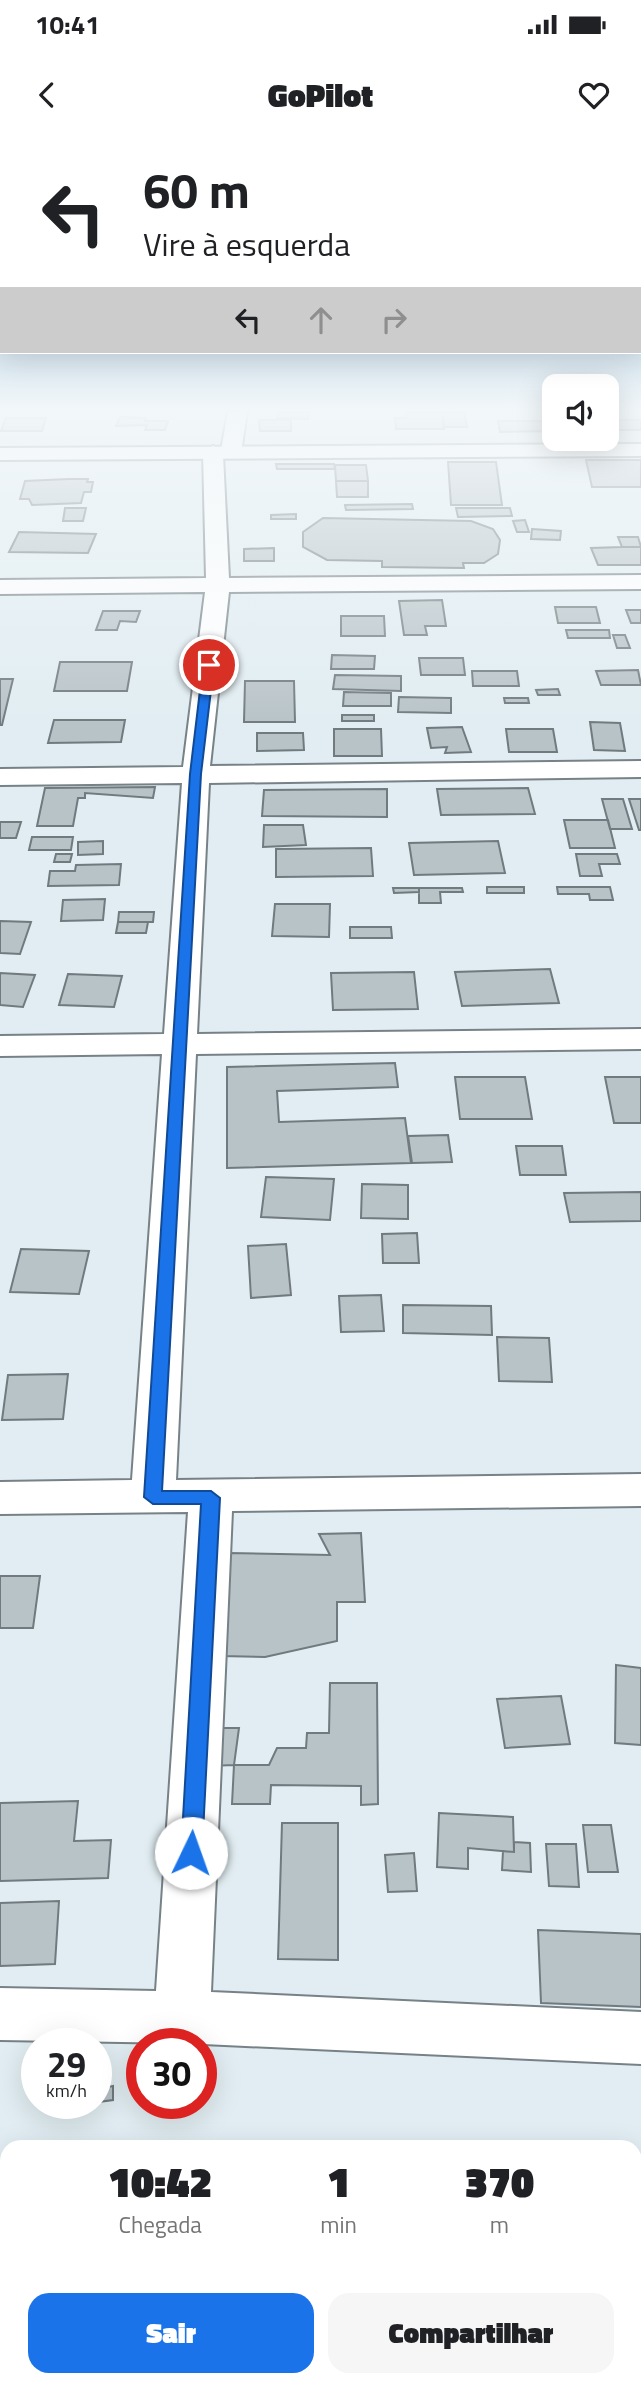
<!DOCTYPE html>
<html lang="pt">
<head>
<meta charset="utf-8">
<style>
  :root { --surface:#fff; --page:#f6f6f6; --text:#202124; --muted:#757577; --accent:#1a73e8 }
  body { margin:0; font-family:"Titillium Web",sans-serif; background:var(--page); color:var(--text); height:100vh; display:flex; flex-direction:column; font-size:26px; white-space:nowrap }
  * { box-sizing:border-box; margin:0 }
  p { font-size:23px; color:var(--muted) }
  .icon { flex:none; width:38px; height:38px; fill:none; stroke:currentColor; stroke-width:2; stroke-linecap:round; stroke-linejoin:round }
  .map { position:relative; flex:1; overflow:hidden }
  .side { position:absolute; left:0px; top:2000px; width:642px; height:247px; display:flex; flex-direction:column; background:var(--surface); border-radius:21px 21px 0 0; box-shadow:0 7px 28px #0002 }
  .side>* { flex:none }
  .top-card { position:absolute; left:0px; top:0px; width:642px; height:214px; box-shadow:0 7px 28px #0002; background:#fff; color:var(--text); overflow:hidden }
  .controls { position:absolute; left:542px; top:234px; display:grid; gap:14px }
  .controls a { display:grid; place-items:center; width:77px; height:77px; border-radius:14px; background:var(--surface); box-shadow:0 7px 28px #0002; font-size:35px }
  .speed { position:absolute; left:21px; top:1888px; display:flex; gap:14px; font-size:35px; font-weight:700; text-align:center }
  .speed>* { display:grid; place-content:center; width:91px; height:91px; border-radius:50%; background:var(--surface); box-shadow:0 7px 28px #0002; line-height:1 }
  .speed small { font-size:18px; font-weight:400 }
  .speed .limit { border:10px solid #d22; background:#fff; color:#111 }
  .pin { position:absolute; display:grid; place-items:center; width:60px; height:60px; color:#fff; margin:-30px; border:4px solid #fff; border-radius:50%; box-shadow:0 2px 7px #0007 }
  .me { position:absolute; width:77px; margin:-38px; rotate:3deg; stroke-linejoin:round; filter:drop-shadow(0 0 5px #0008) }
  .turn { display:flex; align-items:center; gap:24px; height:147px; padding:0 28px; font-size:32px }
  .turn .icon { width:91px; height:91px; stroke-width:2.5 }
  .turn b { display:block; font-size:49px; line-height:60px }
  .lanes { display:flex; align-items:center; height:66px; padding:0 28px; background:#0003; justify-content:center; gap:35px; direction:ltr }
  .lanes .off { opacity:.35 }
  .eta { display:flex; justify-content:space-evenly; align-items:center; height:119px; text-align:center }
  .eta b { font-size:42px; font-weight:800; line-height:49px }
  .cta { display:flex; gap:14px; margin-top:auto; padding:14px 28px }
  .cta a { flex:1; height:80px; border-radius:21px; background:var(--accent); color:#fff; font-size:28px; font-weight:800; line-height:80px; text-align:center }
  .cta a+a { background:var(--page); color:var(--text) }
  .status { display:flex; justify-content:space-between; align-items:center; height:49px; padding:0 35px; background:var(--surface); direction:ltr }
  .status svg { height:19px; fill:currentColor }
  header { display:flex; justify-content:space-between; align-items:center; height:91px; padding:0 28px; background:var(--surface); font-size:32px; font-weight:800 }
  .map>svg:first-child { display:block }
  .building { fill:#b8c3c8; stroke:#707a7f; stroke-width:2 }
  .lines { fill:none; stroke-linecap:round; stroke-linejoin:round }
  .street-casing { stroke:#778287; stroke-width:4 }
  .highway-casing { stroke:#778287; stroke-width:4 }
  .street { fill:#fff; fill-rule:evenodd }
  .highway { fill:#fff; fill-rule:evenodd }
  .route { fill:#1a73e8; stroke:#114b97; stroke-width:2 }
</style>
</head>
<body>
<div class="status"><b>10:41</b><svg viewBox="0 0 49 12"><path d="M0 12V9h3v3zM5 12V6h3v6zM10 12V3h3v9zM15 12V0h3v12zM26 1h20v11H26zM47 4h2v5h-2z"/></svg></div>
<header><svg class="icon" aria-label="back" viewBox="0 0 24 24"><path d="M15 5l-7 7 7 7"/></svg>GoPilot<svg class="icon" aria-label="heart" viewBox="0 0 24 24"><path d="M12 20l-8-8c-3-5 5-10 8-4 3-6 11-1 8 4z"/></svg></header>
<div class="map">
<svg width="641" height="2246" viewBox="0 0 641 2246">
  <rect width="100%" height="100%" fill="#e1edf2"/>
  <path class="building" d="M279,272h30l-1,7 -31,-1z
    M406,272h36l2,17h-48l-1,-11h12z
    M442,272h22l3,15h-23z
    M120,277l26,1 -1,3h23l-3,9h-20l2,-5 -31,1z
    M6,278h40l-4,13h-41z
    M259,280h32v11h-31z
    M614,280h27v10h-23z
    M498,281h57v10l-55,1z
    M586,320h55v27h-49z
    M448,322h48l6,43h-51z
    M276,324h58l1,5h-58z
    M335,325h31l2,16h-32z
    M69,339h19l-1,3h6l-2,10h-7l-3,11 -49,2 -3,-6h-9l5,-18z
    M336,341h32v16h-31z
    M412,364l1,5 -67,1 -1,-5z
    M65,368h21l-3,13h-20z
    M456,368h54l2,8 -54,1z
    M296,374v5h-25v-4z
    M323,378l148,3 22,8 7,11 -2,14 -14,9h-21l1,5 -82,-1v-6l-55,-1 -24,-13v-15z
    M525,380l4,12h-12l-4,-11z
    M532,389l29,2 -1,9 -29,-1z
    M19,392l77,2 -8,19 -79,-1z
    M618,397h20l3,10h-19z
    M622,407h19v18h-43l-7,-17z
    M274,408v13h-30v-12z
    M442,460l4,26h-21l2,9h-23l-5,-34z
    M555,467h41l4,16h-42z
    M626,470h15v13h-10z
    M103,471h37l-4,11 -16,-1 -3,9h-21z
    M341,476h43l1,20h-44z
    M566,490h43l1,8h-42z
    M613,495h12l5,13h-13z
    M332,515l43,1 -1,13h-43z
    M419,518h44l2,17h-44z
    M60,522h72l-5,29h-73z
    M638,530l3,15h-40l-5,-14z
    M472,531h45l2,15h-46z
    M335,535l66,1v15l-68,-2z
    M0,539h13l-11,46h-2z
    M245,541h49l1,41h-51z
    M558,549l2,6h-22l-2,-5z
    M344,552l47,1v13h-48z
    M399,557l52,1v15l-53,-1z
    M504,558h24l1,5h-24z
    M342,575h32v6h-32z
    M54,580h71l-4,22 -73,1z
    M590,582l30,1 5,28 -31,-1z
    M462,587l9,25 -26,1 2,-6 -16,1 -4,-20z
    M334,589h47l1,27h-48z
    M506,589h47l4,23h-48z
    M257,593h46l1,17 -47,1z
    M155,647l-2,11 -68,-5v5h-7l-5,28h-36l8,-38z
    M528,648l7,26 -94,1 -4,-26z
    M387,649v28l-125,-1 2,-26z
    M602,659h21l9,30h-22z
    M629,659h12v31h-2z
    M564,680h44l7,28h-45z
    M0,682h21l-5,16h-16z
    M264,685h39l3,20 -43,2z
    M32,697h41l-2,13h-42z
    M103,701v13l-25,1v-13z
    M498,701l7,32 -91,2 -5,-32z
    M371,708l2,28 -97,1v-28z
    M56,714h16l-2,8h-16z
    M576,714h41l3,10h-21l3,12h-22z
    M121,724l-2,21 -71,1 2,-15h25l1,-6z
    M487,747h37v6h-37z
    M557,747h53l3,13h-23l-1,-6h-31z
    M393,748h26v4l-25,1z
    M419,748h43l1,4h-23l1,11h-22z
    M105,759l-2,21 -42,1 2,-21z
    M275,764h55l-1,33 -57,-1z
    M119,772h35l-1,10h-35z
    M0,781l31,1 -11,32 -20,-1z
    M118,782h30l-2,11h-30z
    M350,787h41l1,11h-42z
    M550,829l9,34 -97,3 -7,-34z
    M414,832l4,37 -85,1 -2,-37z
    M0,833l35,2 -12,32 -23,-2z
    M68,834l54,2 -8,31 -55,-2z
    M395,923l3,24 -121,4 2,31 126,-4 6,45 -184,5v-101z
    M455,937h70l7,42h-72z
    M605,937h36v46h-27z
    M448,995l4,27 -40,1 -4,-27z
    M516,1006h46l4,29h-46z
    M266,1037l68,2 -4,41 -69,-3z
    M362,1044l46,1v34l-47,-1z
    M641,1052v29l-71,1 -6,-29z
    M417,1093l2,30h-36l-1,-29z
    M286,1104l5,51 -40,3 -3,-52z
    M21,1109l68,2 -10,43 -69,-2z
    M381,1155l3,36 -43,1 -2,-36z
    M403,1165l88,1 1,29 -89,-2z
    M497,1197l52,1 3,44 -53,-1z
    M68,1234l-5,45 -61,1 6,-45z
    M361,1393l4,69h-28v39l-72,16 -44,-1 9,-103 100,2 -11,-21z
    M0,1436h40l-7,52h-33z
    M616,1525l25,3v77l-26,-2z
    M330,1543h47l1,121 -17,1v-19l-90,-1 -1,19h-38l2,-39h35l8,-17h29l1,-15h22z
    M561,1556l9,48 -65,4 -8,-49z
    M211,1588h28l-5,37 -26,1z
    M78,1661l-4,40 37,-1 -3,38 -108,3v-78z
    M439,1673l74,4 1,35 -46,-4v21l-31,-2z
    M282,1683h56v137l-60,-1z
    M583,1685h28l7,47h-30z
    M514,1702l16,1 1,29 -29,-2 1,-19 11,1z
    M546,1704h30l3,43 -30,-1z
    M414,1713l3,38 -29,1 -3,-37z
    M59,1761l-4,63 -55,2v-63z
    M538,1790l103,4v73l-100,-4z
    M103,1923l1,25 -8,1v-25z
    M113,1946v14l-15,2v-13z
    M278,2240h40l1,6h-40z
    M414,2240h53v6h-53z
    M505,2240l23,1v5h-23z
    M521,2240h92v6h-32z"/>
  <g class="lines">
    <defs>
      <path id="street" d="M228,272h19l-6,40 -10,6 -8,-3 6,123 412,-3v14l-412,3 -19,174 431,-5v16l-432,6 -12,251 444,-5v20l-445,5 -20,426 465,-6v32l-409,5 -21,481 430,20v52l-459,-21 -182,-3v-52l156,3 32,-479 -188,2v-32l132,-2 30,-426 -162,2v-20l164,-2 18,-251 -182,2v-16l183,-2 22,-175 -205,2v-14l206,-2 -3,-126 10,-6 8,4z"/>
      <path id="highway" d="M641,304v12l-641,4v-12z"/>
    </defs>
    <use href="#street" class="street-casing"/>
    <use href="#highway" class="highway-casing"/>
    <use href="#street" class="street"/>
    <use href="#highway" class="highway"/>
  </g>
  <linearGradient id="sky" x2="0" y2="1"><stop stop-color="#79add4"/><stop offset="0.46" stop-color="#f2f7f9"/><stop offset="1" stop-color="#f2f7f9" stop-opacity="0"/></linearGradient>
  <rect width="641" height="586" fill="url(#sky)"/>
  <path class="route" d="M209,522l5,3 -13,109 -39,717h49l9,7 -18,355 -3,7 -8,2 -7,-2 -3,-7 20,-349h-48l-9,-7 46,-723 13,-109z"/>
</svg>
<div class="controls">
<a><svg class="icon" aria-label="sound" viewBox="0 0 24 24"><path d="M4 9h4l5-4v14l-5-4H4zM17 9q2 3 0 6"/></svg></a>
</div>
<div class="speed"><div>29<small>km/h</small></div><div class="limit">30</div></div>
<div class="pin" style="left:209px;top:525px;background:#d93025"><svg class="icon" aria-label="arrive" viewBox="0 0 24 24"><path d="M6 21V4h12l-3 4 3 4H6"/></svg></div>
<svg class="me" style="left:191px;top:1713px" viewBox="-20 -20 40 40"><circle r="19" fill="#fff"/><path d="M0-13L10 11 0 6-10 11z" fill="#1a73e8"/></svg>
<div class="top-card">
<div class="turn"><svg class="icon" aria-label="left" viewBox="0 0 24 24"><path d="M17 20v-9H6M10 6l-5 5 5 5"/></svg><div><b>60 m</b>Vire à esquerda</div></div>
<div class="lanes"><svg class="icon" aria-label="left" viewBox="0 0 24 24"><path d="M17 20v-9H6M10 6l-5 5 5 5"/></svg><svg class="icon off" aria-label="ahead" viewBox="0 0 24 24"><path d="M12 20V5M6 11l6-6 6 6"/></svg><svg class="icon off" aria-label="right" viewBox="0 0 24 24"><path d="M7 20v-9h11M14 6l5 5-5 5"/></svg></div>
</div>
<section class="side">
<div class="eta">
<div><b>10:42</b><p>Chegada</p></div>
<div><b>1</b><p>min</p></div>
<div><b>370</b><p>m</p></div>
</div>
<div class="cta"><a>Sair</a><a>Compartilhar</a></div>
</section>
</div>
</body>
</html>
